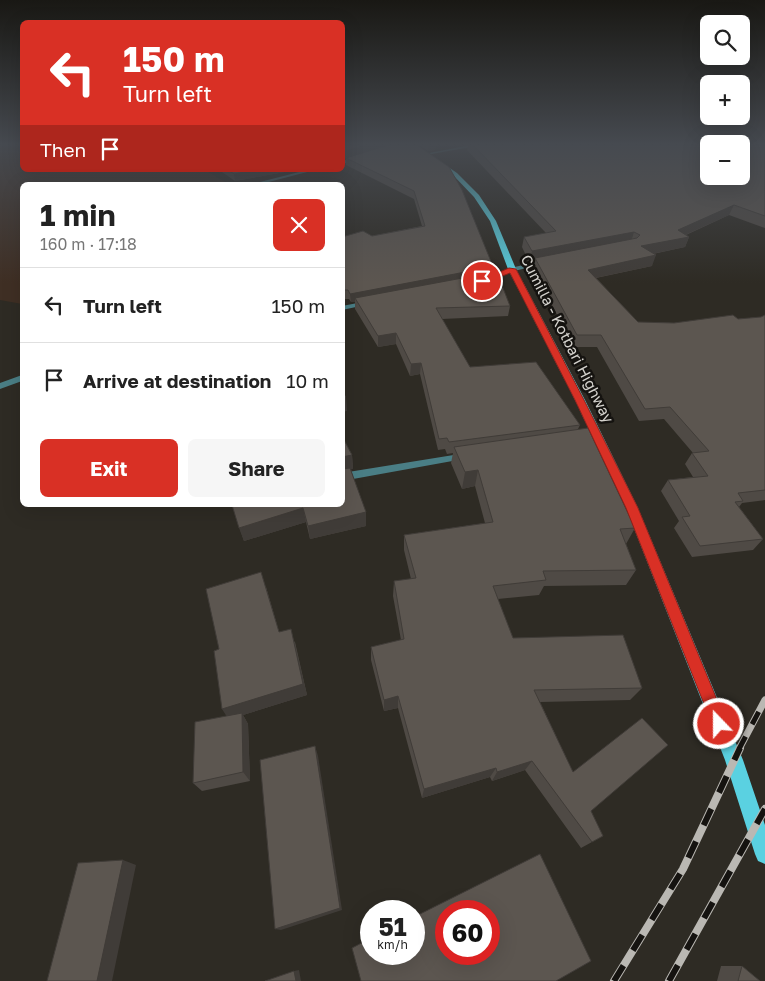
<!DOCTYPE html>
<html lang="en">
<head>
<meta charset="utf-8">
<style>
  :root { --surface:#fff; --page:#f6f6f6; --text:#222; --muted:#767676; --line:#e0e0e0; --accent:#d93025 }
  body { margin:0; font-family:"Golos Text",sans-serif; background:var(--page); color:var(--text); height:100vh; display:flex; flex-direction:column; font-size:19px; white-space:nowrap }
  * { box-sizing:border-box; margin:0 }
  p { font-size:16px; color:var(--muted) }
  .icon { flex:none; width:28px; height:28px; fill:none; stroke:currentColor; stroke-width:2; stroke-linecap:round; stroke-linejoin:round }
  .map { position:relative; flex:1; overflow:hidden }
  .side { position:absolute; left:20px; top:182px; width:325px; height:325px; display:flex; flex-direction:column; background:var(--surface); border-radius:8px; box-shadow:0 5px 20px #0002 }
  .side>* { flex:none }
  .banner { position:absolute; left:20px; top:20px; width:325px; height:152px; border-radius:8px; box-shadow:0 5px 20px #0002; background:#d93025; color:#fff; overflow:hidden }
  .fabs { position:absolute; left:700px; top:15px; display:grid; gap:10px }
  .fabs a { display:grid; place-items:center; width:50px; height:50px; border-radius:8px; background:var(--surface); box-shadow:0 5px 20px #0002; font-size:25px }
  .speed { position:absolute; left:360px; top:900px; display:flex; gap:10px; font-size:25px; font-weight:700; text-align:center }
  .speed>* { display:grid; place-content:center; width:65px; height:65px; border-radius:50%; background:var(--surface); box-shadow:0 5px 20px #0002; line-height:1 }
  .speed small { font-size:12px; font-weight:400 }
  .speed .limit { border:8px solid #d22; background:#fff; color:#111 }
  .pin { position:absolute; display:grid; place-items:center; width:42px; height:42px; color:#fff; margin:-21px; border:2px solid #fff; border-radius:50%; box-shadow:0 1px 5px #0007 }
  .me { position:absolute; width:55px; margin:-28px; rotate:338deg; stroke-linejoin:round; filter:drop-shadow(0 0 4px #0008) }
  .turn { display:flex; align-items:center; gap:18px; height:105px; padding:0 20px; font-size:22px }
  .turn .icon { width:65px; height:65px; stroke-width:2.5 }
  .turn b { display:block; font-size:35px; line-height:42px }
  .then { display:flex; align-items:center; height:48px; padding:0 20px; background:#0003; gap:10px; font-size:19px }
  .round { display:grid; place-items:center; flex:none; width:52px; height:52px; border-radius:8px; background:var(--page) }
  .summary { display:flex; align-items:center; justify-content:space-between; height:85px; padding:0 20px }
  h1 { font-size:30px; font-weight:700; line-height:38px }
  .cta { display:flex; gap:10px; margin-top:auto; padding:10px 20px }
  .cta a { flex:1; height:58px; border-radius:8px; background:var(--accent); color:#fff; font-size:20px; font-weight:700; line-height:58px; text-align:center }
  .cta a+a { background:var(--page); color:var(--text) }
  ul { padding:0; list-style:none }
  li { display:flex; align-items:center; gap:15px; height:75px; padding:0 20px; border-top:1px solid var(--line) }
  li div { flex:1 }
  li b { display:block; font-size:19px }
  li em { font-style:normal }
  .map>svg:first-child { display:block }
  .industrial { fill:#3f2f24 }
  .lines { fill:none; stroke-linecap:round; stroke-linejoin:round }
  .lane { fill:#4a7e85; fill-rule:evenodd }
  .street { fill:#4a7e85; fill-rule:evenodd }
  .primary { fill:#5ad1e1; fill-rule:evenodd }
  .rail-far1-casing { stroke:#bab8b3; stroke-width:7 }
  .rail-casing { stroke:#bab8b3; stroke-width:8 }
  .rail-far1 { stroke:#151310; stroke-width:5; stroke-dasharray:14; stroke-linecap:butt }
  .rail { stroke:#151310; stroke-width:6; stroke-dasharray:18; stroke-linecap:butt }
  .wall { fill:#4f4a45 }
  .shaded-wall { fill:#403c38 }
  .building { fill:#5c5650; stroke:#403c38; fill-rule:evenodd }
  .route { fill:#d93025; stroke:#8d1f18 }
  .labels { text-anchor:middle; stroke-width:5; stroke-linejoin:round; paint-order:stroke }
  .street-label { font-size:15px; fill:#d4d2cd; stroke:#151310 }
</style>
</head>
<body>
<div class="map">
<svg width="765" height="981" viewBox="0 0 765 981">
  <rect width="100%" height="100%" fill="#2e2b24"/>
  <path class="industrial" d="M0,145h22v25h183l25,15h-208v119l-22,-4z"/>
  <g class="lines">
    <path class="lane" d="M359,157l2,2 -19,5v-3z
      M307,170h8l-58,15h-9z"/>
    <path class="street" d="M471,145h11l-56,10 -2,-1z
      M546,260l3,2 -1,1 -34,8 -26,10 -5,-1 27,-12z
      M368,301l2,1v2l-28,6v-4z
      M22,375v6l-22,8v-6z
      M466,453l3,1 2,2 -2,2 -127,23v-8z"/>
    <path class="primary" d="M409,145h7l41,28 22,22 17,26 20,48 69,131 53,108 105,252 22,65v39l-7,-3 -3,-7 -30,-94 -99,-252 -51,-108 -67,-131 -18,-48 -16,-24 -21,-22z"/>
    <defs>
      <path id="rail-far1" d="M739,749l26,-49"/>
      <path id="rail" d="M614,981l69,-112 57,-121
        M669,981l96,-172"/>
    </defs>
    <use href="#rail-far1" class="rail-far1-casing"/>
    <use href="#rail" class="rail-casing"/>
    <use href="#rail-far1" class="rail-far1"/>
    <use href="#rail" class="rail"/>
  </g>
  <path class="wall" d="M342,145h75l93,161 -2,10 -66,3 28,48 110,58 -2,4 57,99 -9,16 10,26 -10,15 -82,1 -5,9 -41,4 15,39 129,50 -12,12 -90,2 51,109 1,31 -11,6 -56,-78 -33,11 -2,-4 -68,21 -24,-90 -14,3 -13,-51v-13l30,-7 -8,-44 1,-15 17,-2 -7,-29v-15l81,-12 -10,-37 -13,3 -11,-26 2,-10 -6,1 -2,-5 -7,1 -18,-76 -10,2 -14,-32 -18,3 -23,-38v-7h-4l-2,-3h-7v-62l30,-1 50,-10 -8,-27 -68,-34v-7l-4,1z
    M419,145h17l-1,5 -7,1z
    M468,145h297v83l-36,-13 -43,20 3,2 -4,10 -32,7 -1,12 -56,12 42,44 36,1 64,-4 23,-2 4,-2v185l-23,3 -3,4 24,32 -10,11 -61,7 -18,-29 5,-7 -18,-30 7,-11 25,-3 -8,-13 7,-11h1l-29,-34 -25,2 -42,-74h-23l-41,-78 2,-8 -6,1 -7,-15 2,-10 22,-4 -79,-83z
    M219,170h77l-61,11z
    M352,455l1,14h-2l15,57 -56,13 -4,-17 -62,19 -12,-36h110z
    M266,587l13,45 16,10 12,53 -64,20 5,9 2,57 -48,10 -9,-8 34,-67 -8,-67z
    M721,966h21l18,15h-43z"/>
  <path class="shaded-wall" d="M366,145h25l-49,14v-7z
    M429,145h7l-1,5 -7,1z
    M256,170h40l-61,11 -1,-7z
    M734,205l-5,10 -53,24 13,-2 -4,10 -48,10 4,-11z
    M634,232l-3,10 -96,16v3l-6,1 3,-11z
    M656,255l-4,11 -67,14 3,-10z
    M492,264l-1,9 -136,25v4h-4l-1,-8z
    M396,333v11l-18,3v-11z
    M421,363l-1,11 -10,2 1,-12z
    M346,397l1,14 -5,1v-14z
    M352,455l1,14 -11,2v-14z
    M478,470l-3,16 -13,3 3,-17z
    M303,508l3,14 -62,19 -5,-13z
    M366,512v14l-56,13 -2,-13z
    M291,629l16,66 -64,20 5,9 2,57 -7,-9 -14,-52 -7,-11z
    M398,696v12l-14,3v-11z
    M315,746l3,10 24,154 -61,20 -6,-1z
    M532,761l-7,9 -33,11 5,-9z
    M496,768l-6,9 -68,21 2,-9z
    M123,860l13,5 -24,116h-15z
    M299,970l2,11h-5l-2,-10z"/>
  <path class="building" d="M342,145h24l-24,7z
    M388,145h29l32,22 13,23 30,74 -11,5 -131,25 -2,-4h-6v-53l21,-6 9,5 53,-10 -11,-35 -68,-33z
    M473,145h236v31h32v-31h24v71l-31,-11 -56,25 11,7 -48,9 15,9 -68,15 50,52 36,1 59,-8 5,4 23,-2 4,-2v175l-27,3 5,8 -8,1 28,37 -63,7 -18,-29 8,-1 -22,-36 40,-4 -16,-23 17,-2 -39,-44 -25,2 -44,-74h-24l-42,-77 102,-20 3,-3 -6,-3 -102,19 -8,-14 32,-6z
    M228,170h28l-22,4z
    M496,270l14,36 -74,2 34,59 66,-5 44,63 -131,17 -2,-4 -8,1 -18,-76 -10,1 -15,-31 -18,3 -23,-38 129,-24z
    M342,392l4,5 -4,1z
    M588,428l47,100 -15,1 16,41 -93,1 3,9 -53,6 20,52 110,-3 19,53 -108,2 39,82 69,-54 26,27 -77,66 12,25 -11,6 -60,-81 -35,11 -1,-4 -72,21 -26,-93 -14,4 -13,-53 33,-8 -10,-58 22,-3 -12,-43 89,-13 -15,-52 -13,2 -11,-25z
    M342,436l10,19 -10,2z
    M350,468l16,44 -58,14 -5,-18 -64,20 -7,-23h110v-36z
    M261,572l18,60 12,-3 12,55 -81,25 -8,-58 5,-2 -13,-60z
    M242,713l1,59 -50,11 2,-61z
    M315,746l25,162 -65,21 -15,-169z
    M540,854l51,107 -35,20h-195l-9,-33 19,-10v16h43v-37zM446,911h43v43h-43z
    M123,860l-26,121h-50l31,-118z
    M742,966l18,15h-22z
    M294,971l2,10h-31z"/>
  <linearGradient id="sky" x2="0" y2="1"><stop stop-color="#191814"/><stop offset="0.51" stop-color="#464a50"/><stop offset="1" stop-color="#464a50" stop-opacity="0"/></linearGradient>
  <rect width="765" height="283" fill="url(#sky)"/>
  <path class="route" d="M509,268l7,1 68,131 54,108 89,216 -2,5 -6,2 -5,-2 -88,-221 -51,-108 -65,-127 -25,10 -7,-2z"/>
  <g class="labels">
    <g class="street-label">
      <text transform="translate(567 339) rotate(63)" y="5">Cumilla - Kotbari Highway</text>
    </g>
  </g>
</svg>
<div class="fabs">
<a><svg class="icon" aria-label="search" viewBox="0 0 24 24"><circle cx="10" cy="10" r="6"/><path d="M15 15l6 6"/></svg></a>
<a>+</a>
<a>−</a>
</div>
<div class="speed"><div>51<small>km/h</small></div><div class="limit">60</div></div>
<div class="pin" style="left:482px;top:281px;background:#d93025"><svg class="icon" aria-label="arrive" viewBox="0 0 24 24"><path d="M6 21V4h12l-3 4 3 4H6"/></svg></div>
<svg class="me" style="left:719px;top:724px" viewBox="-20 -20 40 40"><circle r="17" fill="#d93025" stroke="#fff" stroke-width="3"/><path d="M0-11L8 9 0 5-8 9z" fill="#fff"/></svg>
<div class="banner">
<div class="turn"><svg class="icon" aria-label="left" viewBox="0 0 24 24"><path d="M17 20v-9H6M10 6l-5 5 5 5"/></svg><div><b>150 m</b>Turn left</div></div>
<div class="then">Then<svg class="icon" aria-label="arrive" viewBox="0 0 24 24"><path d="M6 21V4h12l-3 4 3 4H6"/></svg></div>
</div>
<section class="side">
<div class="summary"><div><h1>1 min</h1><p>160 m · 17:18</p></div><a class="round" style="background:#d93025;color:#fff"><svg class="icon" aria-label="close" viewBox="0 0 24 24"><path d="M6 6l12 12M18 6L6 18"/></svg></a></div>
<ul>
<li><svg class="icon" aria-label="left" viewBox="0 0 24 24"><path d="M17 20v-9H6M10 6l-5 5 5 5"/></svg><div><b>Turn left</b></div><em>150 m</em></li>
<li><svg class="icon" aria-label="arrive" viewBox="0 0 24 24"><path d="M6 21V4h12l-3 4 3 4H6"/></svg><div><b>Arrive at destination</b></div><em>10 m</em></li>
</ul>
<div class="cta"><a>Exit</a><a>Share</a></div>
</section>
</div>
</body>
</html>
